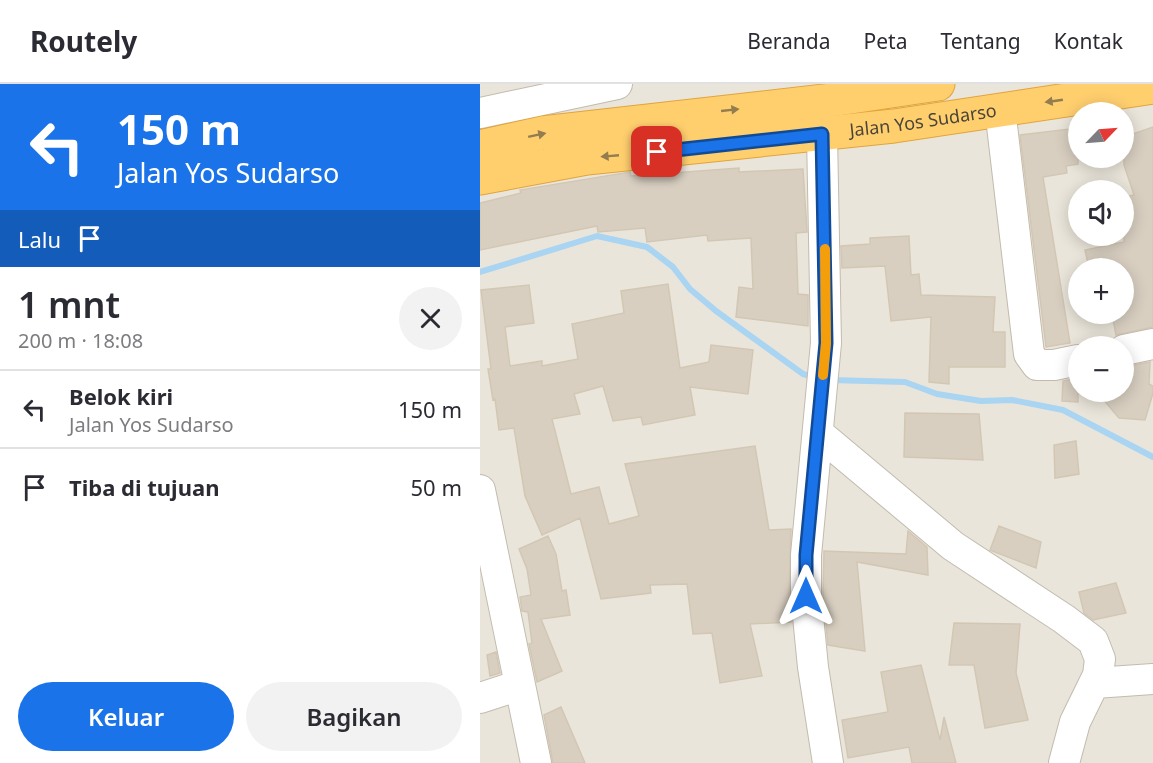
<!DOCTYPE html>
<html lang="id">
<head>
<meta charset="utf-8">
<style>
  :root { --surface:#fff; --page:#f2f2f3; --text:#2b2b33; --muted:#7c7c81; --line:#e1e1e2; --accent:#1a73e8 }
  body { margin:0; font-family:"Noto Sans",sans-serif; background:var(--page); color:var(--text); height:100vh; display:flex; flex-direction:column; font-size:22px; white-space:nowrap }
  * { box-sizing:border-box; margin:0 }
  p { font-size:20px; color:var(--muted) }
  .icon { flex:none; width:33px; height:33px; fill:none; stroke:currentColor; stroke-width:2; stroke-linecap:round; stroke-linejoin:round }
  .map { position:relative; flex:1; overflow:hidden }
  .side { display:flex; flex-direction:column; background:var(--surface); width:480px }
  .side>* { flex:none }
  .top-card { background:#1a73e8; color:#fff; overflow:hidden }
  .needle { width:39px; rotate:65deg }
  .tools { position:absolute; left:588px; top:18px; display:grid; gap:12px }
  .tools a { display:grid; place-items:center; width:66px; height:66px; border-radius:50%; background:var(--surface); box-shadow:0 3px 15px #0003; font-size:30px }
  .pin { position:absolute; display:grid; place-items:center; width:51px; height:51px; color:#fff; margin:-26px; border-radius:12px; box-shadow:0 3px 9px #0006 }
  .me { position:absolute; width:66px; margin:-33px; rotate:0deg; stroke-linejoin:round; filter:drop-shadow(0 0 4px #0008) }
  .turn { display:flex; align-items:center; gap:21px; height:126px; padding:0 18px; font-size:27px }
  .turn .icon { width:78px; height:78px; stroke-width:2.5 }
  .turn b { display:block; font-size:42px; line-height:51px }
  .then { display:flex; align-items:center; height:57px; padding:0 18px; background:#0003; gap:12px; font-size:22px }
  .round { display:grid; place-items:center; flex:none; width:63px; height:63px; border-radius:32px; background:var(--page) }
  .summary { display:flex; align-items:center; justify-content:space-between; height:102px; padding:0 18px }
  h1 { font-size:36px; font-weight:600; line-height:45px }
  .button { display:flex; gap:12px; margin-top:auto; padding:12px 18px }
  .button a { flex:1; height:69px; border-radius:36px; background:var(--accent); color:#fff; font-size:24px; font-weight:600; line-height:69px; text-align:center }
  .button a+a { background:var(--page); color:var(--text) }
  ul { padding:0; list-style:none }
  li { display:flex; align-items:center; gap:18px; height:78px; padding:0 18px; border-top:2px solid var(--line) }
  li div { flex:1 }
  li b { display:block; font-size:22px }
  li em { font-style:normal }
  header { display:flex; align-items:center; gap:36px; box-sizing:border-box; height:84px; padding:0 30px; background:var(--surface); border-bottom:2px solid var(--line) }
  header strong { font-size:28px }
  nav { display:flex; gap:33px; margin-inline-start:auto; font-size:21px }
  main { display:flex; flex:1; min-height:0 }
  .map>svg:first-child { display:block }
  .residential { fill:#eae5da; fill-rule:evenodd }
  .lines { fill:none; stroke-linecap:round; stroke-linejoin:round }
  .stream { stroke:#a9d4f2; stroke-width:6 }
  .building { fill:#d8cfc1; stroke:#d3c7b4; stroke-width:1.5 }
  .minor-casing { stroke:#c2bbae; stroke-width:32 }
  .highway-casing { stroke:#e0a43c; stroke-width:35 }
  .minor { stroke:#fff; stroke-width:30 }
  .highway { stroke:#ffcf6e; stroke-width:33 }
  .oneway { fill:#937c4e }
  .route-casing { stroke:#114b97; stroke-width:15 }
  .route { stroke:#1a73e8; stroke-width:10 }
  .slow { stroke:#f59e0b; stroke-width:10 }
  .labels { text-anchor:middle; stroke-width:6; stroke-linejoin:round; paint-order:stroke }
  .street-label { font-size:18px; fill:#4b4439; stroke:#fff }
</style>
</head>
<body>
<header>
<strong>Routely</strong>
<nav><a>Beranda</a><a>Peta</a><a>Tentang</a><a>Kontak</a></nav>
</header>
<main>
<section class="side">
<div class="top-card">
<div class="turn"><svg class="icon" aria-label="left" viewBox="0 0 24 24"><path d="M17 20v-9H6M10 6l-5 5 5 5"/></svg><div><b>150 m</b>Jalan Yos Sudarso</div></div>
<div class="then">Lalu<svg class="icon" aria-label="arrive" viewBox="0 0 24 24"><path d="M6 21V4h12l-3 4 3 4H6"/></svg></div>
</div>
<div class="summary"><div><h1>1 mnt</h1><p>200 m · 18:08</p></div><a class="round"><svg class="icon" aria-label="close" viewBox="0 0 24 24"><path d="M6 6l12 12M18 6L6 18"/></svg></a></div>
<ul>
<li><svg class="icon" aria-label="left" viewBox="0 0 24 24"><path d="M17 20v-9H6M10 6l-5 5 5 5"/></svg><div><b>Belok kiri</b><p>Jalan Yos Sudarso</p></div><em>150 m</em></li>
<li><svg class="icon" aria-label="arrive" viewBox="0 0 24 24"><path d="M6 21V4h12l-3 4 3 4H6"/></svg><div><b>Tiba di tujuan</b></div><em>50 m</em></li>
</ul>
<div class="button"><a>Keluar</a><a>Bagikan</a></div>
</section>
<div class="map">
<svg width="673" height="679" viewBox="0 0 673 679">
  <rect width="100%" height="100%" fill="#f6f3ec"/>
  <path class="residential" d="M0,0h673v679h-673zM598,28h46v46h-46zM598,106h46v46h-46zM598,184h46v46h-46zM598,262h46v46h-46z"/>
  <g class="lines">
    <path class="stream" d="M0,188l117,-36 50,11 26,20 17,22 26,22 87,63 11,3
      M350,296l75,2 32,12 44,7 31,-1 51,10 90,47"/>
  </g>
  <path class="building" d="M673,43v200l-37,8 -4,-21h12v-46h-35l-4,-18 39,-8v-45l10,-2 -10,-30v-28z
    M598,44v36l-12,2 1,7 -24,4 27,166 -24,4 -26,-212z
    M259,84v4l64,-3 4,63 -11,1 2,61 10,1v31l-72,-9 3,-30 14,2 -2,-51 -43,3 -1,-6 -60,7 -2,-14 -47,4 -1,-6 -117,24v-47l41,-10 -1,-3 110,-18 1,4z
    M429,152l2,39 8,-1 2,21 74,2 -2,35h12v35h-56v17l-20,-2 2,-65 -40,4 -6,-55 -43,2 -1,-22 29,-2v-6z
    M188,200l12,84 29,-6 2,-17 42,5 -5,44 -58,-7 5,28 -52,10 -2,-8 -28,4 -10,-35 -29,8 6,20 -28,5 19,75 28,-7 10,37 30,-8 -14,-52 130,-18 14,84 22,-1 -2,67 2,26 -41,2 12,52 -42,7 -8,-50 -19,1 -6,-50 -37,1 1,8 -50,6 -21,-81 -38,17 -17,-39 -11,-68 -15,2 -4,-31 -2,1 -5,-31h3l-10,-79 48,-5 5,38 -29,4 5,39 32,-5v5l36,-7 -6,-35 52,-11 -3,-22z
    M670,278l-1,22 4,2v7l-8,27 -26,-2 -22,-26h27v-25z
    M598,294v24l-16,-1 1,-20z
    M425,329l74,1 4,46 -79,-3z
    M596,357l3,33 -24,4 -1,-33z
    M519,442l42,16 -5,26 -46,-18z
    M428,447l19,16 1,28 -71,-13 8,89 -37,-6 -5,-50 1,-44 82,3z
    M68,452l8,18 6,37 4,-1 4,25 -29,4 21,52 -25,11 -8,-38 3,-1 -4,-31 -6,-1 -2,-14 11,-2 -4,-26 -8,-20z
    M636,499l10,30 -33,7 -9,-7 -5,-21z
    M474,539l66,1 -4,49 12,47 -43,8 -11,-63h-25z
    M16,568l4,21 -10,3 -3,-21z
    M441,581l19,75 4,-23 12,46h-44l-3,-16 -61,11 -6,-38 46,-8 -7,-40z
    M81,623l24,56h-32l-9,-48z"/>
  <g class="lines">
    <defs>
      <path id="minor" d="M520,25l29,245 8,11h17l24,-5
        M0,29l137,-29
        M342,50l4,209 -20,212v41l7,71 15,96
        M644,266l29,-6
        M338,349l135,113 111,73 29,22 7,18 -2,16 -23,47 -11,41
        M0,406l56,273
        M615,599l58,-4
        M0,614l40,-13"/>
      <g id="highway">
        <path d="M0,63l62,-14 282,-32 114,-17"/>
        <path id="s1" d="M0,94l107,-20 307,-32 259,-39"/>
      </g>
    </defs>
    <use href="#minor" class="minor-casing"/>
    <use href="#highway" class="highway-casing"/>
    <use href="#minor" class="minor"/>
    <use href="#highway" class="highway"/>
  </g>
  <defs><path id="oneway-solid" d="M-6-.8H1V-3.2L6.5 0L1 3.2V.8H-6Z" transform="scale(1.5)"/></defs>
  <g class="oneway">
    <use href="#oneway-solid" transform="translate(574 17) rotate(172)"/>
    <use href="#oneway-solid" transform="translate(250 26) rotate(-6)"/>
    <use href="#oneway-solid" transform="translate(57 51) rotate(-12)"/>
    <use href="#oneway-solid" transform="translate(130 72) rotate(175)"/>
  </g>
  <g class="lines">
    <defs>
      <path id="route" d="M177,68l165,-18 4,209 -20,212v41"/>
    </defs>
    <use href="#route" class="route-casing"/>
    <use href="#route" class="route"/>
    <path class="slow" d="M343,291l3,-32 -1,-94"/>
  </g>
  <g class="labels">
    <g class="street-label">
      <text dy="6" stroke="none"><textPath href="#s1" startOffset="447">Jalan Yos Sudarso</textPath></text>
    </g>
  </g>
</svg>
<div class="tools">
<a><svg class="needle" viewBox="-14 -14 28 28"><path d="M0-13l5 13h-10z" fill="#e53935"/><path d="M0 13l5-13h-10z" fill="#7c7c81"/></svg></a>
<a><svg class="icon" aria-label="sound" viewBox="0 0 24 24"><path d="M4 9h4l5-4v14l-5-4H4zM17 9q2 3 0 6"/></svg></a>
<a>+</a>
<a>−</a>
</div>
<div class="pin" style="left:177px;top:68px;background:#d93025"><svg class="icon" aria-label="arrive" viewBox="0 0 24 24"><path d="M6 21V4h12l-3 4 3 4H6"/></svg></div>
<svg class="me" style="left:326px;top:512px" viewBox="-20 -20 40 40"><path d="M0-17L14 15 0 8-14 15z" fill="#1a73e8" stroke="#fff" stroke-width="4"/></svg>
</div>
</main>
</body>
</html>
